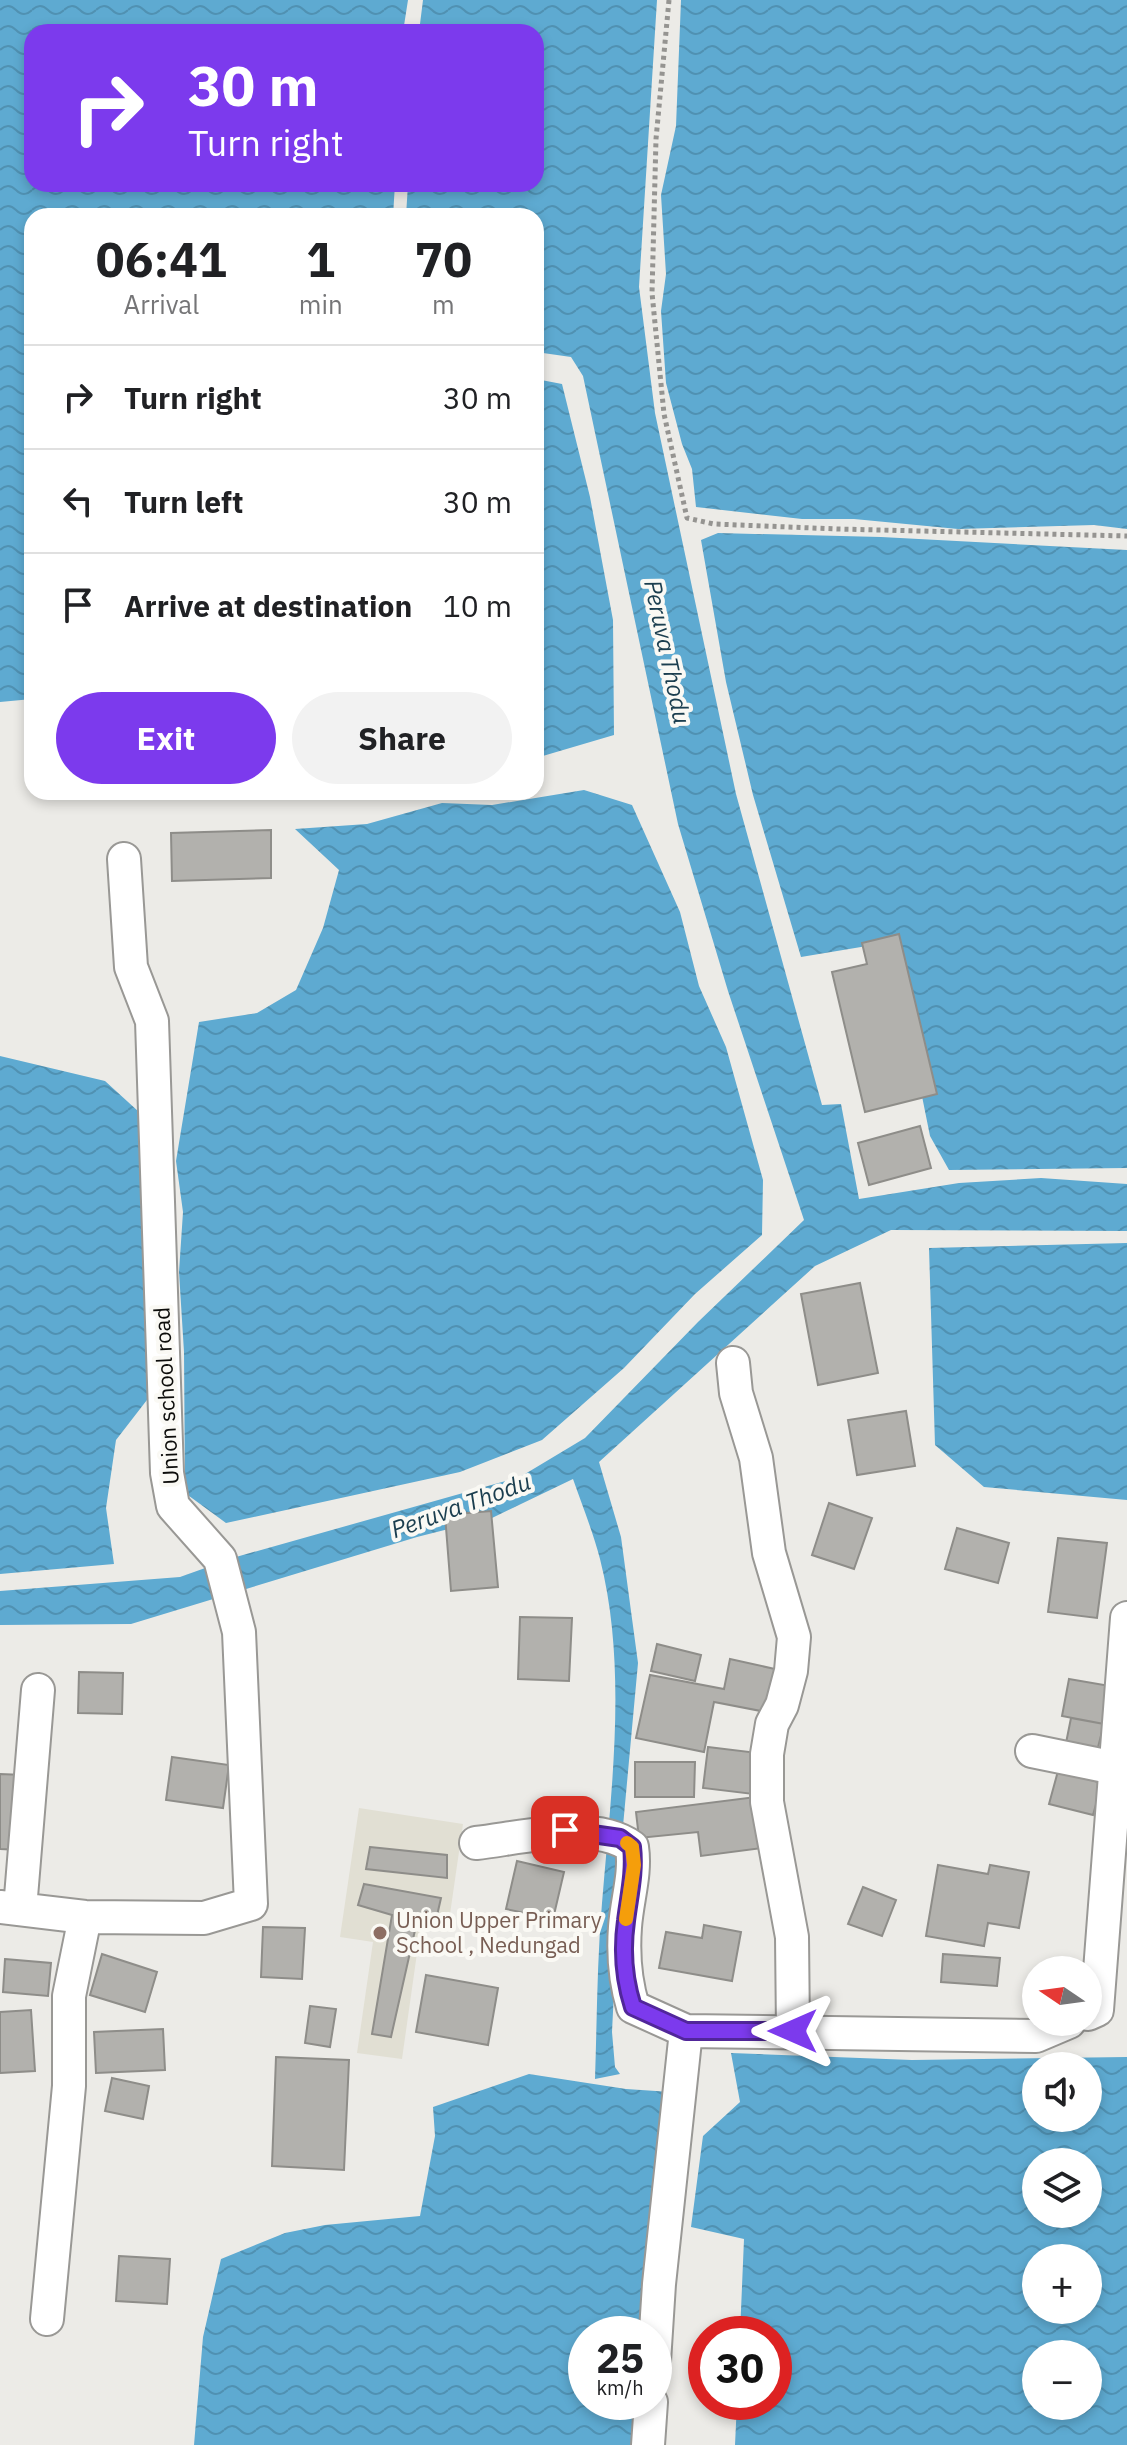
<!DOCTYPE html>
<html lang="en">
<head>
<meta charset="utf-8">
<style>
  :root { --surface:#fff; --page:#f2f2f2; --text:#202124; --muted:#757577; --line:#e0e0e0; --accent:#7c3aed }
  body { margin:0; font-family:"IBM Plex Sans",sans-serif; background:var(--page); color:var(--text); height:100vh; display:flex; flex-direction:column; font-size:30px; white-space:nowrap }
  * { box-sizing:border-box; margin:0 }
  p { font-size:26px; color:var(--muted) }
  .icon { flex:none; width:44px; height:44px; fill:none; stroke:currentColor; stroke-width:2; stroke-linecap:round; stroke-linejoin:round }
  .map { position:relative; flex:1; overflow:hidden }
  .panel { position:absolute; left:24px; top:208px; width:520px; height:592px; display:flex; flex-direction:column; background:var(--surface); border-radius:24px; box-shadow:0 4px 12px #0003 }
  .panel>* { flex:none }
  .hud { position:absolute; left:24px; top:24px; width:520px; height:168px; border-radius:24px; box-shadow:0 4px 12px #0003; background:#7c3aed; color:#fff; overflow:hidden }
  .needle { width:52px; rotate:283deg }
  .controls { position:absolute; left:1022px; top:1956px; display:grid; gap:16px }
  .controls a { display:grid; place-items:center; width:80px; height:80px; border-radius:50%; background:var(--surface); box-shadow:0 4px 12px #0003; font-size:40px }
  .speed { position:absolute; left:568px; top:2316px; display:flex; gap:16px; font-size:40px; font-weight:700; text-align:center }
  .speed>* { display:grid; place-content:center; width:104px; height:104px; border-radius:50%; background:var(--surface); box-shadow:0 4px 12px #0003; line-height:1 }
  .speed small { font-size:20px; font-weight:400 }
  .speed .limit { border:12px solid #d22; background:#fff; color:#111 }
  .pin { position:absolute; display:grid; place-items:center; width:68px; height:68px; color:#fff; margin:-34px; border-radius:16px; box-shadow:0 4px 12px #0006 }
  .me { position:absolute; width:88px; margin:-44px; rotate:270deg; stroke-linejoin:round; filter:drop-shadow(0 0 6px #0008) }
  .turn { display:flex; align-items:center; gap:28px; height:168px; padding:0 32px; font-size:36px }
  .turn .icon { width:104px; height:104px; stroke-width:2.5 }
  .turn b { display:block; font-size:56px; line-height:68px }
  .eta { display:flex; justify-content:space-evenly; align-items:center; height:136px; text-align:center }
  .eta b { font-size:48px; font-weight:700; line-height:56px }
  .cta { display:flex; gap:16px; margin-top:auto; padding:16px 32px }
  .cta a { flex:1; height:92px; border-radius:48px; background:var(--accent); color:#fff; font-size:32px; font-weight:700; line-height:92px; text-align:center }
  .cta a+a { background:var(--page); color:var(--text) }
  ul { padding:0; list-style:none }
  li { display:flex; align-items:center; gap:24px; height:104px; padding:0 32px; border-top:2px solid var(--line) }
  li div { flex:1 }
  li b { display:block; font-size:30px }
  li em { font-style:normal }
  .map>svg:first-child { display:block }
  .built { fill:#e1dfd3 }
  .water { fill:url(#water-waves); fill-rule:evenodd }
  .building { fill:#b2b1ad; stroke:#8e8d89; stroke-width:2 }
  .lines { fill:none; stroke-linecap:round; stroke-linejoin:round }
  .minor-casing { stroke:#999895; stroke-width:36 }
  .path { stroke:#959491; stroke-width:5; stroke-dasharray:4 4; stroke-linecap:butt }
  .minor { stroke:#fff; stroke-width:32 }
  .route-casing { stroke:#51269a; stroke-width:20 }
  .route { stroke:#7c3aed; stroke-width:14 }
  .slow { stroke:#f59e0b; stroke-width:14 }
  .education-dot { fill:#8d6e63; stroke:#faf9f4; stroke-width:3 }
  .labels { text-anchor:middle; stroke-width:8; stroke-linejoin:round; paint-order:stroke }
  .street-label { font-size:22px; fill:#0d0d0b; stroke:#faf9f4 }
  .education-label { font-size:22px; fill:#785e54; stroke:#faf9f4; text-anchor:start }
  .water-label { font-size:24px; font-style:italic; fill:#1b3e4f; stroke:#faf9f4 }
</style>
</head>
<body>
<div class="map">
<svg width="1127" height="2445" viewBox="0 0 1127 2445">
  <defs>
    <pattern id="water-waves" width="16" height="10" patternUnits="userSpaceOnUse" patternTransform="scale(2)"><rect width="16" height="10" fill="#5eaad1"/><path d="M0 5q4-4 8 0t8 0" fill="none" stroke="#5091b2"/></pattern>
  </defs>
  <rect width="100%" height="100%" fill="#ecebe7"/>
  <path class="built" d="M359,1808l104,16 -15,104 -27,-3 -19,134 -45,-6 16,-111 -33,-5z"/>
  <path class="water" d="M0,0h408l-5,32h-371v152h363l-2,32h-361v483l-32,3z
    M423,0h234l-18,287 16,126 81,381 86,311 19,-1 18,95 100,-16 82,-5 86,6v47l-236,-1 -76,36 -216,196 22,75 17,126 -17,185 -9,184 3,35 5,7 -25,5c2,-59 2,-118 7,-176 9,-111 26,-234 -2,-344 -7,-27 -18,-54 -27,-80l-81,39 -75,19 -286,87 -131,1v-34l180,-14 56,-20 284,-80 65,-39 113,-116 106,-102 -76,-229 -50,-167 -95,-448 -12,-19 -35,-5v-136h-130l2,-32h128v-152h-117z
    M681,0h446v529l-33,-4 -136,4 -104,-10h-52l-106,-12 -4,-38 -10,-25 -16,-61 -5,-72 5,-37 -5,-79 15,-69z
    M536,379l26,5 28,113 23,123 1,115 -78,23z
    M718,533l163,4 246,13v618l-178,2 -19,-34 -39,-194 -90,15 -48,-162 -27,-113 -25,-142z
    M584,790l48,15 48,107 19,74 27,61 37,133 -1,55 -67,59 -71,74 -82,72 -82,32 -234,51 -41,-30 -1,-141 -5,-80 4,-60 -7,-51 23,-139 58,-9 39,-23 27,-62 16,-58 -44,-41 72,-5 75,-21 50,2z
    M0,1056l105,25 45,41 7,265 -41,53 -10,68 8,56 -114,10z
    M1127,1243v257l-143,-13 -49,-42 -6,-197z
    M731,2053l181,7 215,-3v388h-392l2,-43h37v-68h-34l4,-95 -53,-12 12,-91 37,-34zM1088,2066v52h-52v-52zM1036,2162h52v52h-52zM1036,2258h52v52h-52zM1088,2354v52h-52v-52z
    M529,2074l97,15 45,3 -17,242h-68v68h63l-3,43h-452l9,-108 18,-78 64,-26 40,-8 95,-9 15,-80 -2,-29z"/>
  <path class="building" d="M271,830v48l-99,3 -1,-48z
    M899,934l38,160 -72,18 -33,-140 35,-8 -5,-21z
    M920,1126l11,42 -62,17 -11,-42z
    M860,1283l18,90 -60,12 -17,-91z
    M906,1411l9,55 -58,9 -9,-55z
    M829,1503l43,15 -18,51 -42,-14z
    M491,1511l7,76 -47,4 -6,-76z
    M957,1528l52,15 -11,40 -53,-14z
    M1058,1538l49,5 -10,75 -49,-6z
    M520,1617l52,1 -3,63 -51,-2z
    M657,1644l44,11 -6,26 -44,-10z
    M730,1659l45,10 -9,43 -52,-10 -10,50 -68,-14 14,-63 74,14z
    M79,1672l44,1 -1,41 -44,-1z
    M1069,1679l41,7 -6,38 -42,-8z
    M1071,1718l33,6 -8,31 -31,-7z
    M708,1747l50,6 -5,41 -50,-6z
    M172,1757l57,8 -6,43 -57,-8z
    M635,1762h60l-1,35h-59z
    M1058,1771l44,12 -9,32 -44,-11z
    M0,1774l23,1 -4,75 -19,-1z
    M764,1796l5,51 -68,9 -3,-24 -59,6 -3,-26z
    M370,1847l77,8v23l-81,-9z
    M517,1861l47,11 -11,47 -47,-10z
    M938,1865l50,9 2,-9 39,7 -10,56 -31,-5 -4,23 -58,-10z
    M364,1884l77,14 -5,22 -18,-3 -27,120 -19,-3 20,-119 -34,-10z
    M863,1887l33,13 -14,36 -34,-12z
    M704,1925l37,7 -9,49 -73,-13 7,-36 36,6z
    M263,1927l42,1 -3,51 -41,-2z
    M102,1954l55,18 -12,40 -55,-17z
    M943,1954l57,4 -3,28 -56,-4z
    M5,1959l46,4 -3,33 -45,-4z
    M426,1975l72,13 -10,57 -72,-13z
    M310,2006l26,3 -6,38 -25,-4z
    M31,2010l4,61 -35,2v-61z
    M163,2029l2,41 -69,3 -2,-41z
    M276,2057l73,3 -5,110 -72,-4z
    M112,2078l37,8 -6,33 -38,-8z
    M119,2256l51,3 -3,45 -51,-3z"/>
  <g class="lines">
    <defs>
      <path id="minor" d="M733,1363l3,30 20,65 13,95 25,84 -3,34 -9,34 -10,19 -5,30v48l25,135 1,94
        M1032,1751l83,17
        M476,1843c45,-5 118,-24 156,4 4,27 -5,52 -7,80 -2,27 0,54 8,80l53,24 350,5 33,-14
        M0,1907l85,10 119,1 47,-14 -12,-272 -19,-73 -47,-53 -6,-33 -15,-452 -21,-54 -7,-108
        M20,1909l18,-219
        M1088,2014l9,-4 30,-392
        M47,2319l22,-233v-90l16,-79
        M654,2362l5,-78 27,-253
        M648,2445l3,-43"/>
    </defs>
    <use href="#minor" class="minor-casing"/>
    <path class="path" d="M669,0l-13,139 -4,154 12,121 23,104 27,6 124,5 289,7"/>
    <use href="#minor" class="minor"/>
  </g>
  <g class="lines">
    <defs>
      <path id="route" d="M565,1830l55,8 12,9c3,25 -3,49 -6,74 -4,28 -2,58 7,86l53,24h107"/>
    </defs>
    <use href="#route" class="route-casing"/>
    <use href="#route" class="route"/>
    <path class="slow" d="M626,1919l8,-54 -2,-18 -5,-4"/>
  </g>
  <circle class="education-dot" cx="380" cy="1933" r="8"/>
  <g class="labels">
    <g class="street-label">
      <text transform="translate(166 1396) rotate(-93)" y="8">Union school road</text>
    </g>
    <g class="education-label">
      <text x="396" y="1928">Union Upper Primary<tspan x="396" dy="25">School , Nedungad</tspan></text>
    </g>
    <g class="water-label">
      <text transform="translate(667 652) rotate(78)" y="8">Peruva Thodu</text>
      <text transform="translate(461 1506) rotate(-20)" y="8">Peruva Thodu</text>
    </g>
  </g>
</svg>
<div class="controls">
<a><svg class="needle" viewBox="-14 -14 28 28"><path d="M0-13l5 13h-10z" fill="#e53935"/><path d="M0 13l5-13h-10z" fill="#757577"/></svg></a>
<a><svg class="icon" aria-label="sound" viewBox="0 0 24 24"><path d="M4 9h4l5-4v14l-5-4H4zM17 9q2 3 0 6"/></svg></a>
<a><svg class="icon" aria-label="layers" viewBox="0 0 24 24"><path d="M12 4l9 5-9 5-9-5zM3 14l9 5 9-5"/></svg></a>
<a>+</a>
<a>−</a>
</div>
<div class="speed"><div>25<small>km/h</small></div><div class="limit">30</div></div>
<div class="pin" style="left:565px;top:1830px;background:#d93025"><svg class="icon" aria-label="arrive" viewBox="0 0 24 24"><path d="M6 21V4h12l-3 4 3 4H6"/></svg></div>
<svg class="me" style="left:793px;top:2031px" viewBox="-20 -20 40 40"><path d="M0-17L14 15 0 8-14 15z" fill="#7c3aed" stroke="#fff" stroke-width="4"/></svg>
<div class="hud">
<div class="turn"><svg class="icon" aria-label="right" viewBox="0 0 24 24"><path d="M7 20v-9h11M14 6l5 5-5 5"/></svg><div><b>30 m</b>Turn right</div></div>
</div>
<section class="panel">
<div class="eta">
<div><b>06:41</b><p>Arrival</p></div>
<div><b>1</b><p>min</p></div>
<div><b>70</b><p>m</p></div>
</div>
<ul>
<li><svg class="icon" aria-label="right" viewBox="0 0 24 24"><path d="M7 20v-9h11M14 6l5 5-5 5"/></svg><div><b>Turn right</b></div><em>30 m</em></li>
<li><svg class="icon" aria-label="left" viewBox="0 0 24 24"><path d="M17 20v-9H6M10 6l-5 5 5 5"/></svg><div><b>Turn left</b></div><em>30 m</em></li>
<li><svg class="icon" aria-label="arrive" viewBox="0 0 24 24"><path d="M6 21V4h12l-3 4 3 4H6"/></svg><div><b>Arrive at destination</b></div><em>10 m</em></li>
</ul>
<div class="cta"><a>Exit</a><a>Share</a></div>
</section>
</div>
</body>
</html>
